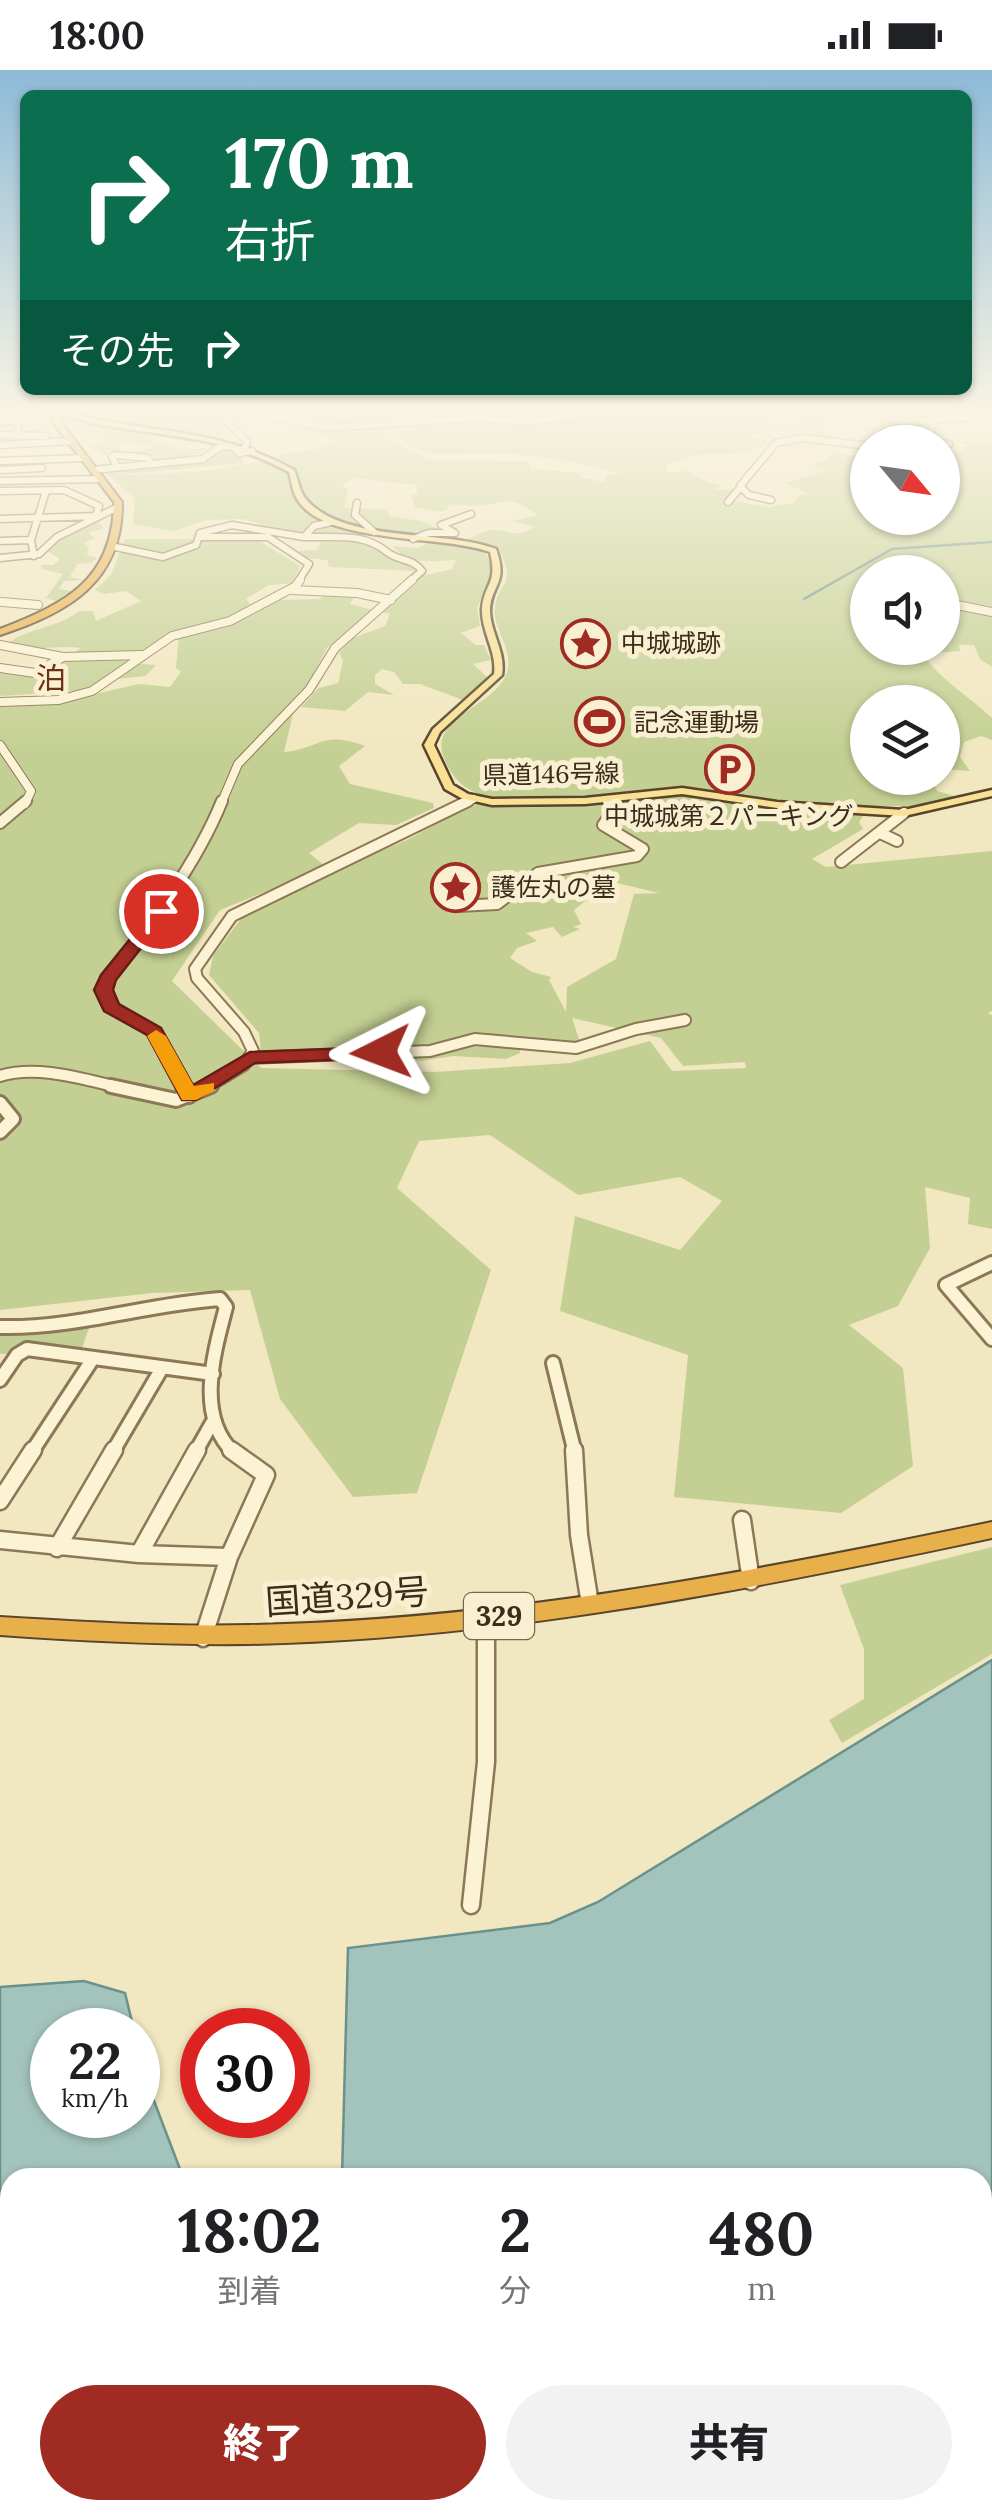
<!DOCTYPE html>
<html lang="ja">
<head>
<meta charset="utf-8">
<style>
  :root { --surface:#fff; --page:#f2f2f2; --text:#202124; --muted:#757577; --accent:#a02b22 }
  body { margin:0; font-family:Lora,"Noto Sans JP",serif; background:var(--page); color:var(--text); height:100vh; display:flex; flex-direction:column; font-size:38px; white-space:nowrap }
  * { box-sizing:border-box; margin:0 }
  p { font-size:32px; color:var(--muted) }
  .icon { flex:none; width:55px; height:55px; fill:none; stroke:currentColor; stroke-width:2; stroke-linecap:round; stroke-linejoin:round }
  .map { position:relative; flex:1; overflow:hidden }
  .sheet { position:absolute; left:0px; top:2098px; width:992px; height:352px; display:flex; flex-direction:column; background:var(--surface); border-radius:30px 30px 0 0; box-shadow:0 2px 8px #0004 }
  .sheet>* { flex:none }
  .banner { position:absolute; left:20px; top:20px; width:952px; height:305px; border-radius:15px; box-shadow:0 2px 8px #0004; background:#0b6e4f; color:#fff; overflow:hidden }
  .needle { width:65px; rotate:119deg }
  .buttons { position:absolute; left:850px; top:355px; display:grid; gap:20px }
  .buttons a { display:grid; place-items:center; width:110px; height:110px; border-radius:50%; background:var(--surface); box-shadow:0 2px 8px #0004; font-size:50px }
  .speed { position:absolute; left:30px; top:1938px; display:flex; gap:20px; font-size:50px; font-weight:700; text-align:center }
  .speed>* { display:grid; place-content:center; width:130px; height:130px; border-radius:50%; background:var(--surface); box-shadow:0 2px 8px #0004; line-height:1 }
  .speed small { font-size:25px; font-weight:400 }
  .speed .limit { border:15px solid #d22; background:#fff; color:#111 }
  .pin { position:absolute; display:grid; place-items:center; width:85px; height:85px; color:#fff; margin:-42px; border:5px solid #fff; border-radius:50%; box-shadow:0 2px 10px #0007 }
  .me { position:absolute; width:110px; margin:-55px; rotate:267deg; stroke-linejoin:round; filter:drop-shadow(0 0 8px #0008) }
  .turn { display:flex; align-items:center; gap:35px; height:210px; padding:0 40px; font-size:45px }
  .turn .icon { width:130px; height:130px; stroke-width:2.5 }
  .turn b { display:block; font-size:70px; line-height:85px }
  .then { display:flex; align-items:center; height:95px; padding:0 40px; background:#0003; gap:20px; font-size:38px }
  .eta { display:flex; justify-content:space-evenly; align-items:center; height:170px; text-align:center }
  .eta b { font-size:60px; font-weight:800; line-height:70px }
  .primary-button { display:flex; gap:20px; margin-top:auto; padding:20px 40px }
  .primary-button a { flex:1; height:115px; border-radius:60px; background:var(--accent); color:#fff; font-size:40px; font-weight:800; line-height:115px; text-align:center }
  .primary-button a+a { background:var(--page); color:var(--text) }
  .status { display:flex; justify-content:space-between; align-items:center; height:70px; padding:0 50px; background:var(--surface); direction:ltr }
  .status svg { height:28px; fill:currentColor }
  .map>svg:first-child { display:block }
  .green { fill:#c4d093; fill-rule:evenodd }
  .cemetery { fill:#bac493 }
  .water { fill:#a3c3bd; stroke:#6a928b; stroke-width:2.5 }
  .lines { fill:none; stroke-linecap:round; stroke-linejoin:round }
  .stream { stroke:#6a928b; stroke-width:2.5 }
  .minor-far4-casing { stroke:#8c7857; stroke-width:9 }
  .minor-far3-casing { stroke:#8c7857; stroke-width:10 }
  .minor-far2-casing { stroke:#8c7857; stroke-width:14 }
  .minor-far1-casing { stroke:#8c7857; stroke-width:18 }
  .minor-casing { stroke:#8c7857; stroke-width:21 }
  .major-casing { stroke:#59452b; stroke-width:5 }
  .highway-casing { stroke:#59452b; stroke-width:4 }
  .minor-far4 { stroke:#fbf3d4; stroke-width:6 }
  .minor-far3 { stroke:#fbf3d4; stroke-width:8 }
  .minor-far2 { stroke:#fbf3d4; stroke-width:10 }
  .minor-far1 { stroke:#fbf3d4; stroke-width:12 }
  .minor { stroke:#fbf3d4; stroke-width:16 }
  .major { fill:#f8e195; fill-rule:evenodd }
  .highway { fill:#e8b04a; fill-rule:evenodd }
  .route { fill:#a02b22; stroke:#681c16; stroke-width:2.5 }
  .slow { fill:#f59e0b }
  .labels { text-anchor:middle; stroke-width:10; stroke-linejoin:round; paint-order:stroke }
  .far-poi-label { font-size:25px; fill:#3b2d1c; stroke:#f8f0d1; text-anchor:start }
  .far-street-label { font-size:25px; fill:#3b2d1c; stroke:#f8f0d1 }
  .shield { fill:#f8f0d1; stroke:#746852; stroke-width:2.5 }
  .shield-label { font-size:28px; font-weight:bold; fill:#3b2d1c }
  .far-quarter-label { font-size:30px; fill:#6b3018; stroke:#f8f0d1 }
  .near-street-label { font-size:35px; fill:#3b2d1c; stroke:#f8f0d1 }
</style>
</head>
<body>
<div class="status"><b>18:00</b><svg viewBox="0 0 49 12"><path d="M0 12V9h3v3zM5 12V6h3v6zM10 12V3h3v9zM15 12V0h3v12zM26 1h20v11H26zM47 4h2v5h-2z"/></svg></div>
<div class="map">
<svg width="992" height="2449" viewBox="0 0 992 2449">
  <rect width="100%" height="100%" fill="#f1e7c0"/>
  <path class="green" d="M135,338h603l-23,2 79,14 14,-5 -17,-4 6,-4 39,-1 1,6h-19l9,8 -9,1 -1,6 27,10c-29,-3 -68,-18 -94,-5l20,7c-18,11 -43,11 -62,11 -13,0 -28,8 -41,10l-1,8 21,-1 23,12 12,2 -9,5 21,-1 -6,7 3,4 37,7 26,-4 4,-7 10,-3 -24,-10 43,-12 -15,-6 16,-6 6,-7 19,4 14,-3 1,65h74l1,-74v5l17,4 7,-9 -19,-3h44v226l-12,-8 -6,-14h-15l1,6 -37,3c16,25 46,42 69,64v22l-11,-4 -17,6 -4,15 10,14 -27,-2v11l-9,4 3,7 21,6 -35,9h-53l-11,16 4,7 -51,30 14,8 166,-16v160l-4,2 4,2v214l-24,-5 2,-26 -45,-11 5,61 -32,58 -49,19 54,43 10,98 -72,47 -167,-16 14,-142 -128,-44 15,-95 105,34 42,-49 -42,-24 -102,18 -88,-60 -71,6 -22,47 94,82 -74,223 -64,4 -73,-98 -30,-109 -98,3 -152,17v-607l59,-1 80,-18 31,3 11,-15 -5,-4 3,-33 50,-12 46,-23 45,-1 6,-6 29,2 -5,9 23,6 -46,38 -34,66 -9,38c39,-4 36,-22 81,-6l-26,20 11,18 83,19 1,5 -38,17 -37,-2 -50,30 17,14 -106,43 -48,71 89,87 173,4 136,-9 80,-22 22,30 74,-3 -1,-6 -62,4 -22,-28 -89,-20 7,21 -10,13 -49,-5v6l-14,6 -53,-3 -31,5 -41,-6 -120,-2 -2,-20 -50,-58 4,-19 30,-40 80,-41 84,-35 79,-43c-20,-8 -29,-13 -40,-34 -24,-48 55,-55 62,-95 4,-20 -16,-41 -13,-60 3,-27 23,-22 4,-58l-37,-10c12,-1 20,-11 32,-10 19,0 21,9 41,-3l-23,-6 25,-6c-31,-25 -35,-8 -66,-9 -7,-1 -15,-2 -24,-1l1,4 -8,3 -25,-5 -4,-12 7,-1 -1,-9 -62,-7 -13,6 6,7 -4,17 42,1 4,7 31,5 17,8 -9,7 -130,-1 -56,-16 -37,1 -32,11 -41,-7 2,-25 -31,-28 13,-2 8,6 70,-3 83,-13 -4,-3c18,-7 45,-2 62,-15l-27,-10 -14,1 -3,-5h92l-4,7 48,26 92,1 8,1 3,7 53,4 -4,4 24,5 4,-7 12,-1c-26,-10 -96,-21 -124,-21 -49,-1 -60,11 -105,-18l15,-6 2,-8 -65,3 -38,-8 -1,-7 -65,1 -19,7 7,13 -9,6 -106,-15 -23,-7zM868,502h74v76h-74zM868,632h74v76h-74zM617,813l42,10 -25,1 -18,65 -49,28 -1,25 -17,-32 2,-3 -19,-5 -22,-14 7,-10 20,-7 -11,-8 27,-6 9,10 18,-8 -7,-2 8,-3 -7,-14 20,-16z
    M70,349l12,5 100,10 -3,3 -21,-5 -16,6 41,12 26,-2c-20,14 -54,9 -77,5l27,-7 -38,-3 -1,9 -16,4 -2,-5 -15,-4 24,-12 -21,-2 -23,-12z
    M105,447l-7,6 6,5 -16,5 7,5 -11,5 5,4 -2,8 10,3 -6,5 -14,1 -7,13 14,3 -20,1 -5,8 12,2 -15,10 -10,-3 17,-24 -21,-5 -1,-4h12l7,-6 -13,-8 12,-13z
    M324,468l46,5 47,28 -88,-4 -2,-7 -20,-2 -8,-7 17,-1z
    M125,469h131l44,27 -7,17 -24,2 -23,14 4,5c-24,22 -59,22 -88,35l-3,8 -31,10 -1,6 29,2 -11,11 -36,4 -33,11 -76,5v-25l45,9 16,-12 -6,-3 26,-17c-23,-4 -52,6 -71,-6 22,-15 48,-14 69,-31h14l3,10 45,-20 -15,-10 -21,3 -10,-4 16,-15z
    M431,472c56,5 75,7 46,66l3,18 -19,7 15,12h8l7,15 -18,4 15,14 -25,22 -43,-16h-17l-9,-12 -12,-3 -7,6v9l19,11 -26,-3 -23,19 -44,-4 18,-19 19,-5 5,-22 -4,-9 14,-14 32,-12 5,-12 -8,-2 36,-35 34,-8 4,-9c-22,1 -48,6 -63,-14l24,2z
    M90,1255l-10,29h-80v-24z
    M992,1477v107l-150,89 -13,-23 35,-21v-50l-24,-64z"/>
  <path class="cemetery" d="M221,375h13l10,18 -118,11 -10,-7 28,-4 -1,-4 58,-4z"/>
  <path class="water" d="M992,1590v859h-992v-532l84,-6 41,12 9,37h-82v85h86v-73l13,51 32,84 -173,1v332h972v-332l-640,-1 6,-229 202,-25 48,-21z"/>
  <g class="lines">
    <path class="stream" d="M804,529l88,-50 100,-7"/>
    <defs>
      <path id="minor-far4" d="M80,338l24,2
        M827,338l80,14 85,-7
        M0,352l19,-1 -2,13
        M393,352l15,-14
        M0,365l47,1
        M895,372l35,-6 3,-14
        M942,373l7,1
        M0,375l72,-4
        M245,378l2,-7 -23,-22 3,-5 21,-3 78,17 149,-10 53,4 84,-12 213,-2
        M0,391l85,-3
        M117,397l-5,-10 4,-2 32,3 2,4
        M0,400l42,-2
        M93,400l110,-11 18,-13 12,1 6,6 13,-2
        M0,411l101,-2
        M0,421l64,-1 35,16 -3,10
        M771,430l-22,-5 -9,-9 36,-43 27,-5 65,8
        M728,432l12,-14
        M357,433l-2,12 19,17
        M0,449l98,-3
        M199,467h69l41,27 -11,18
        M304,467c32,1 59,-5 83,15 11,9 26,6 35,19l-13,11
        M413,469l16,-6h26l-14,-8 30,-11
        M0,471l31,-1
        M111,476l52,11 33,-12 4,-12 32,-8 72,12 10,-11 17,-4
        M34,486l-3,-16 15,-49
        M0,488l39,-4 18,-17 61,-30"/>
      <path id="minor-far3" d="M292,520l65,3 34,7
        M2,532l36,3
        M942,532l50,10
        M0,575l63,12 78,-2
        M0,598l35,5 28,-16
        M0,632l59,-2 33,-9 80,-55 58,-15 66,-35 4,-6
        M0,675l31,46 -6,13
        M607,730l2,4
        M221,734l17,-40 71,-74 26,-42 77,-68
        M463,734l10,-5"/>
      <path id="minor-far2" d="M0,753l26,-22
        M880,763l17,8
        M841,792l63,-49
        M459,836l38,-2 41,-31 99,-17 6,-7 -40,-24 9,-13 -4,-11
        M250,988l180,-7 45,-12 101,9 60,-19 49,-9
        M0,1006c37,-12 86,4 122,12
        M185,1018l-31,-57 -43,-24 -8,-17 4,-11c44,-56 88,-112 115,-178
        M206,1018l38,-23 9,-14 -9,-19 -47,-54 -2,-9 37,-53 236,-115"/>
      <path id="minor-far1" d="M111,1016l65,14 35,-14
        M183,1016l6,10
        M0,1033l13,16 -13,13
        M992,1193l-46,22 46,54
        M0,1257c75,2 146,-23 220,-28l6,8c-12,46 -31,109 8,146
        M553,1293l22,90
        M0,1310l17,-25 10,-6 186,25
        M31,1383l61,-93
        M112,1383l50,-85
        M195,1383l17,-30"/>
      <path id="minor" d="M574,1380l5,85 11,69
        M0,1431l33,-51
        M742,1450l9,61
        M0,1470l139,14 90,3
        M57,1478l57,-98
        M139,1484l58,-104
        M203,1568l26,-81 37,-82 -35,-25
        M471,1835l15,-143v-144"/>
      <path id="major" d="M54,339c16,1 30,8 45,11 74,14 126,12 195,50 4,8 5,21 11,28 37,46 139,31 191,51 13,36 -6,35 -6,63 1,22 16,40 12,63l-62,57 -6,13 19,40 15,9 24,5 93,-1 97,-10 95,14 127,8 88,-20v6l-88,20 -127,-8 -95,-14 -97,10 -93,1 -31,-7 -16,-9 -21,-44 9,-16 61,-55c3,-23 -13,-42 -12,-65 2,-26 16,-24 8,-57 -47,-18 -172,-6 -195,-57 -3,-7 -4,-16 -6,-23 -68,-37 -119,-34 -191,-48 -16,-3 -30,-10 -46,-12z"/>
      <path id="highway" d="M49,338h8l6,17 59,77c1,80 -54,111 -122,133v-6c64,-25 113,-48 114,-127l-59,-77z
        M992,1452v16c-244,52 -491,101 -742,106 -84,1 -167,-3 -250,-9v-18c83,5 166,10 250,8 250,-5 498,-52 742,-103z"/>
    </defs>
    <use href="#minor-far4" class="minor-far4-casing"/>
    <use href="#minor-far3" class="minor-far3-casing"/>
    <use href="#minor-far2" class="minor-far2-casing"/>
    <use href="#minor-far1" class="minor-far1-casing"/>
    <use href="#minor" class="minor-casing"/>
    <use href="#major" class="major-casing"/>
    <use href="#highway" class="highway-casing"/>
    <use href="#minor-far4" class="minor-far4"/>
    <use href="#minor-far3" class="minor-far3"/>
    <use href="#minor-far2" class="minor-far2"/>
    <use href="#minor-far1" class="minor-far1"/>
    <use href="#minor" class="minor"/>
    <use href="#major" class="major"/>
    <use href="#highway" class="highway"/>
  </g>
  <linearGradient id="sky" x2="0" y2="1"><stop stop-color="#8cbad7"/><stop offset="0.5" stop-color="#f9f4e3"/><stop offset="1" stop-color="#f9f4e3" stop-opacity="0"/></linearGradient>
  <rect width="992" height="681" fill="url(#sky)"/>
  <path class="route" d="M155,838l15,3 -54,69 -3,10 6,14 42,24 32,57 57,-33 131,-5 9,5 -9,6 -126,5 -59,37h-14l-35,-65 -43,-24 -10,-21 7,-15z"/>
  <path class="slow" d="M156,960l10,6 28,50 20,-3v8l-18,9h-14l-35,-64z"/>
  <defs>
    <symbol id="sight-ring" viewBox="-11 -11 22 22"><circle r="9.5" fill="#f8f0d1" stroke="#a02b22" stroke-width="1.5"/><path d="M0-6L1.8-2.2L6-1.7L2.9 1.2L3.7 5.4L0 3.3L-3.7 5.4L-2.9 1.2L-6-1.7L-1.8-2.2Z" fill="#a02b22"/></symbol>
    <symbol id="stadium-ring" viewBox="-11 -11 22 22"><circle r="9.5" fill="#f8f0d1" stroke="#a02b22" stroke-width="1.5"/><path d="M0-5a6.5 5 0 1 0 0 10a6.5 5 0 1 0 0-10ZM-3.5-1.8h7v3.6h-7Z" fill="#a02b22"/></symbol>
    <symbol id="parking-ring" viewBox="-11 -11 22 22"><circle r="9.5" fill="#f8f0d1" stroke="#a02b22" stroke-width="1.5"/><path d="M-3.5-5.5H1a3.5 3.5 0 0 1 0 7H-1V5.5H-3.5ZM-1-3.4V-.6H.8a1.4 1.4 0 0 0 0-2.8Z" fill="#a02b22"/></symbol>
  </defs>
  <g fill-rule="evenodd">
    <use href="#sight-ring" x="558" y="546" width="55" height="55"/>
    <use href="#stadium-ring" x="572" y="624" width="55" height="55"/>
    <use href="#parking-ring" x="702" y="672" width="55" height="55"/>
    <use href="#sight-ring" x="428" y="790" width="55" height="55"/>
  </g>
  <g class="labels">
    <g class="far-poi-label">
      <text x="621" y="582">中城城跡</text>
      <text x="634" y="661">記念運動場</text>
      <text x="729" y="755" text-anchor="middle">中城城第２パーキング</text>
      <text x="491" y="826">護佐丸の墓</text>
    </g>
    <g class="far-street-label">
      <text transform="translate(551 704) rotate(-1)" y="9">県道146号線</text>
    </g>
    <rect class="shield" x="464" y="1523" width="70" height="46" rx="8"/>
    <g class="shield-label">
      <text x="499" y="1556">329</text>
    </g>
    <g class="far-quarter-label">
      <text x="51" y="619">泊</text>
    </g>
    <g class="near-street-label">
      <text transform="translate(347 1527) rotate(-4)" y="12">国道329号</text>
    </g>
  </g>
</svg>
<div class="buttons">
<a><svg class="needle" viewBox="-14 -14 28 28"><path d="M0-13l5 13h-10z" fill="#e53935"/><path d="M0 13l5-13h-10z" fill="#757577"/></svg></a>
<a><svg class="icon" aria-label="sound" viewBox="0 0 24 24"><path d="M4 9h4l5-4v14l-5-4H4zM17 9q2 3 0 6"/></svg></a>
<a><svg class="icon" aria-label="layers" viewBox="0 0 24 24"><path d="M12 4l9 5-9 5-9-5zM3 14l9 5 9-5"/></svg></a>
</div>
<div class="speed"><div>22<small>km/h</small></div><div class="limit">30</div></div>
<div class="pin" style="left:161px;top:841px;background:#d93025"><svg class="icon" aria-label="arrive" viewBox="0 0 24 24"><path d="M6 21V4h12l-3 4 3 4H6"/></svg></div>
<svg class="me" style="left:381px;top:982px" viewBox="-20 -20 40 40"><path d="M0-17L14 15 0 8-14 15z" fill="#a02b22" stroke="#fff" stroke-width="4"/></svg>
<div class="banner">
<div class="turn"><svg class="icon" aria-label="right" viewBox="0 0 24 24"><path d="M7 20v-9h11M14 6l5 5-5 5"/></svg><div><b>170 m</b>右折</div></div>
<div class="then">その先<svg class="icon" aria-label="right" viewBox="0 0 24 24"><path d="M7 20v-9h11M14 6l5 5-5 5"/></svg></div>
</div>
<section class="sheet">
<div class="eta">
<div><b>18:02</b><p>到着</p></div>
<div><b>2</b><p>分</p></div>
<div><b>480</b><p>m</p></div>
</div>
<div class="primary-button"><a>終了</a><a>共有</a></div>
</section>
</div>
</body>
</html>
